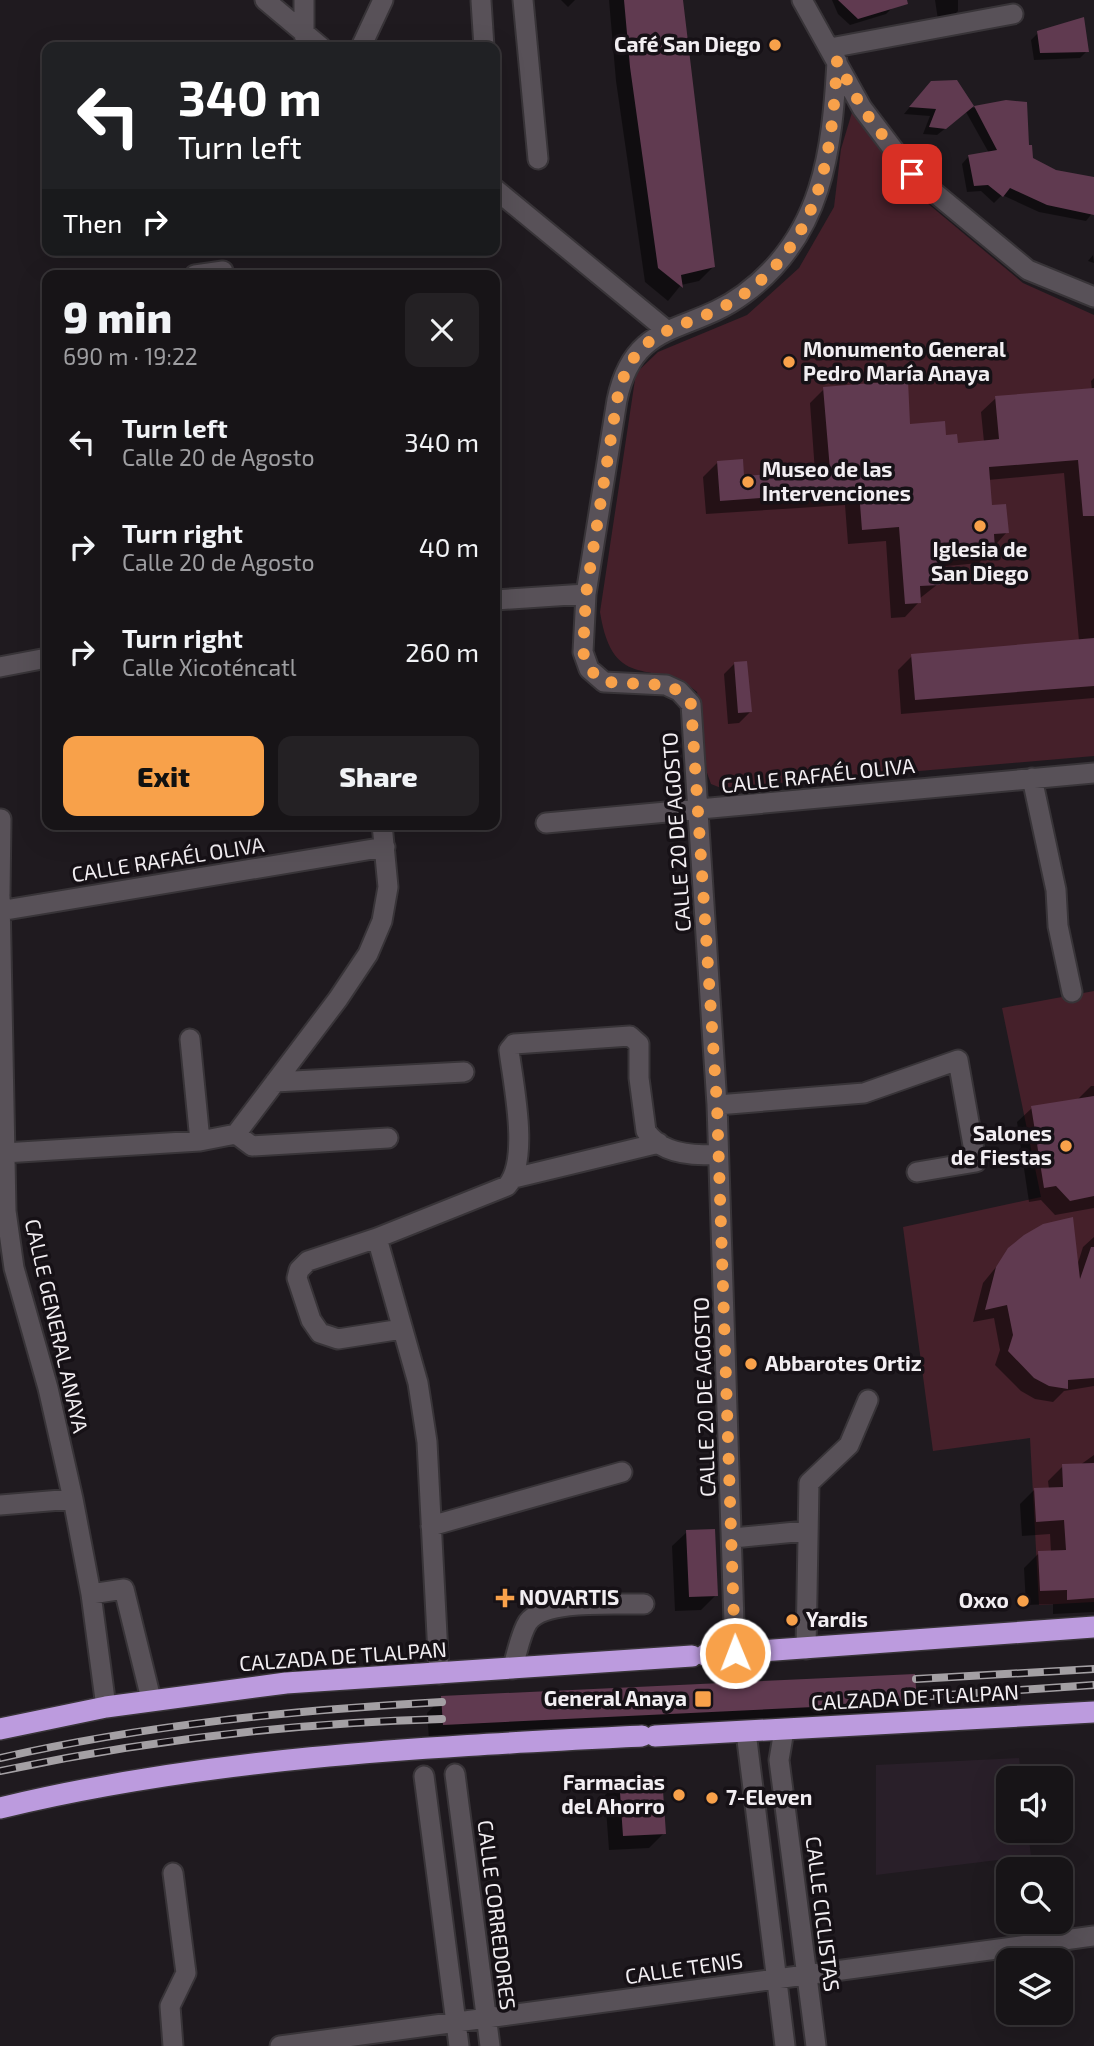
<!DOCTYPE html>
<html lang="en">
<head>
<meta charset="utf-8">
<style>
  :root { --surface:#171417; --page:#242124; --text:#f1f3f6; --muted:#9e9ea1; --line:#363336; --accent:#f8a14a }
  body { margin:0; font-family:"Exo 2",sans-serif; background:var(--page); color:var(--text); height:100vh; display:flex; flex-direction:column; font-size:26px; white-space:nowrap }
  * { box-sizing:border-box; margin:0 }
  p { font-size:23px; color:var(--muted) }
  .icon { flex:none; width:38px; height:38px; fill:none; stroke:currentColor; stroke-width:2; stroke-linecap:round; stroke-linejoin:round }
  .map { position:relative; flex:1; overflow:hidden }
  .drawer { position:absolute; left:42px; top:270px; width:458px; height:560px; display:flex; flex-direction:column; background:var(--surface); border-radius:14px; box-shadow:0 7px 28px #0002,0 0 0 2px var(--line) }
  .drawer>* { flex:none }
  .top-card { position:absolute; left:42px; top:42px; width:458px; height:214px; border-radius:14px; box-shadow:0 7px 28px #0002,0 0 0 2px var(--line); background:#202124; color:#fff; overflow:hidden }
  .fabs { position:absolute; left:996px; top:1766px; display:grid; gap:14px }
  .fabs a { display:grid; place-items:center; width:77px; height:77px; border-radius:14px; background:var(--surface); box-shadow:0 7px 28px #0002,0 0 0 2px var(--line); font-size:35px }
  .pin { position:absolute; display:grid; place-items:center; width:60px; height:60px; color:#fff; margin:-30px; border-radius:14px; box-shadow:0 4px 10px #0006 }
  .me { position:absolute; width:77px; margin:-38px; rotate:359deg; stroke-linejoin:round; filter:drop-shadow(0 0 5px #0008) }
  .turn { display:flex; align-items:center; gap:24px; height:147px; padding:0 21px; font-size:32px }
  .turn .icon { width:91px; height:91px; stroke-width:2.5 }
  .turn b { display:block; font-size:49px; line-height:60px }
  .then { display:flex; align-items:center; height:66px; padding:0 21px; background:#0003; gap:14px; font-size:26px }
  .round { display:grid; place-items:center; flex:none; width:74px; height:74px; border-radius:14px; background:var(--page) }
  .overview { display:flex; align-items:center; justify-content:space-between; height:119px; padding:0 21px }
  h1 { font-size:42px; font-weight:800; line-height:52px }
  .button { display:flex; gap:14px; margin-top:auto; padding:14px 21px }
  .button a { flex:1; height:80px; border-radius:14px; background:var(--accent); color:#111; font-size:28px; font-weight:800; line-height:80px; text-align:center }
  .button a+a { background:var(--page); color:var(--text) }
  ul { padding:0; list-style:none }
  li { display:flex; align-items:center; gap:21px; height:105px; padding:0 21px }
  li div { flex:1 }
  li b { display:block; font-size:26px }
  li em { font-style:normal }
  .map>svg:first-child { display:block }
  .built { fill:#291f29 }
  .green { fill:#45202a }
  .shadow { fill:#0007 }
  .building { fill:#603a50 }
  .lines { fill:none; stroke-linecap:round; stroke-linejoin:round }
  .minor-casing { stroke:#383438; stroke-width:23 }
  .highway-casing { stroke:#383438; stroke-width:24 }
  .minor { stroke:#585158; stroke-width:19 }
  .highway { stroke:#bc9bde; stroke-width:21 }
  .rail-casing { stroke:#a4a0a4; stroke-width:8 }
  .rail { stroke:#161116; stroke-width:5; stroke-dasharray:16; stroke-linecap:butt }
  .route { stroke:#f8a14a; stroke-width:12; stroke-dasharray:0 21.6 }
  .poi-dot { fill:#f8a14a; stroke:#161116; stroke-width:2.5 }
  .labels { text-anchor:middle; stroke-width:7; stroke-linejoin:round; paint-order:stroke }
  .poi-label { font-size:21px; font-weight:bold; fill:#f2eef2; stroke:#161116; text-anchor:start }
  .street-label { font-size:21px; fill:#f2eef2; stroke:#161116 }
</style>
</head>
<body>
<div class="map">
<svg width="1094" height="2046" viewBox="0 0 1094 2046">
  <rect width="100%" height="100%" fill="#1f1a1f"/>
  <path class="built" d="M1019,1758l3,20h-14v52l20,1 3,25 -155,19v-110z"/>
  <path class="green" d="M859,106l43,76 121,101 71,32v441l-373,32 -10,-4 -4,-11 -10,-81c-41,-36 -84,4 -97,-80l36,-239 22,-21 89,-37 52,-47 35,-61 7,-58 12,-40z
    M1094,991v611l-55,3 -9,-167 -97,13 -30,-224 138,-30 -39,-189z"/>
  <path class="shadow" d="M561,0h14l-7,7z
    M609,0h73l31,267 -14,14 -18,4 -13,16 -23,-19 -29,-201z
    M832,0h59l2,7 -7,7 -36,11 -12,-11z
    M935,0h23v11l-7,7 -13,2z
    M1038,33l49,18 -7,7 -46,2 -3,-20z
    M956,82l17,26 33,-7 26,58 23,12 39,8v32l-8,10 -47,-9 -37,-17 -8,8 -13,-12 -14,1 -5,-28 7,-8 20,-3 -23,-41 -29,23 -14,-1 7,-18 -26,-2 20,-24z
    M1093,255l1,8 -6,-2z
    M1094,378v320l-193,16 -3,-44 14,-14 167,-15 -15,-168 -76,7 2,27 17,25 -28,31 -42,4 1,17 -19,15v3l-14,15 -14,1 -5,-77 -38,3 -3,-39 -139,9 -3,-37 15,-15 24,15 73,-5 -5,-69 14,-14 84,36 37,12 11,8 28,-3 -3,-30 15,-14 96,-8 -1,-9z
    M735,663l15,49 -11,11 -11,1 -4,-50z
    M1091,1086h3v122l-39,7 -14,-15 -12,2 -12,-80 15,-14 44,-7z
    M1094,1237v149l-30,5 -11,11 -18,-3 -14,-8 -26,-26 5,-15 -6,-32 -21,4 10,-39 27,-33 67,16 6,-19z
    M1094,1455v157l-41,2v-10l-27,1 -2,-37 15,-15 12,-1 -1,-18 -28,2 -2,-32 15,-15h14l-1,-8 15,-15 17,-1z
    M687,1532l29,63 -15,15 -26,1 -3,-65z
    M442,1698l473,3 -15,15 -471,23 -2,-26z
    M620,1780l44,53 -15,15 -40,2 -4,-55z"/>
  <path class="building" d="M624,0h59l32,267 -34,8 2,13 -25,-20 -28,-201z
    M838,0h69l1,4 -50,15z
    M1084,17l5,35 -49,1 -3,-22z
    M957,80l17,26 -28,23 -17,-2 7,-18 -27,-2 22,-26z
    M1006,100l21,2 2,43h3l1,13 23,12 38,7v38l-47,-10 -37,-17 -7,9 -15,-12 -14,1 -6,-31 29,-5 -23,-44z
    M908,380l2,44 35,-3 1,14 11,-1 1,9 41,-4 -4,-43 99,-8v128h-11l-5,-56 -89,7 3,38 14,-1 3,29 -15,1 1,15 -58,5 3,31 -20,1 1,17 -16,1 -6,-77 -37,3 -3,-39 -139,10 -3,-40 26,-2 1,17 86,-6 -7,-83z
    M1094,638v48l-179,14 -4,-46z
    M747,661l5,51 -14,1 -4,-51z
    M1094,1096v100l-24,5 -14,-15 -12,2 -13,-82z
    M1073,1217l7,62 11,-32h3v131l-26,2v9l-19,-3 -15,-8 -26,-27 5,-16 -6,-30 -22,5 11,-43 12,-19 16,-13 19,-11z
    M1094,1463v135l-27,2v-10l-27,1 -2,-40 28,-1 -2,-30 -28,2 -2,-34 29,-1 -1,-23z
    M715,1529l3,67 -29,1 -3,-67z
    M915,1674l2,28 -474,23 -2,-29z
    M662,1776l4,58 -43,2 -4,-58z"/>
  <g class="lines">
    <defs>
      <path id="minor" d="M265,0l56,47
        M304,0v35
        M523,0l15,159
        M802,0l60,108 50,66 116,96 66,27
        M481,1l3,46
        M361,47l22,-47
        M830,48l183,-34
        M495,189l170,140
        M195,275l28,-4
        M495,600l91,-6
        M0,667l47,-9
        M1032,778l24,112 2,36 14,66
        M546,823l548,-50
        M0,894l1,-75
        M0,896l6,315 8,57 34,120 25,111 18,95 15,113
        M0,911l385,-64
        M190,1039l10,102
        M275,1082l189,-10
        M717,1105l147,-12 94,-33 18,102 -59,10
        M236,1134l16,12 136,-8
        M4,1153l196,-12 36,-7 102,-135 30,-45 14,-33 6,-34 -6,-63
        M514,1178l145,-35
        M377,1238l41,145 9,59 12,232
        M402,1329l-64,10 -18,-6 -9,-13 -14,-42 2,-8 9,-9 69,-23 130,-52c23,-26 6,-103 2,-136l5,-6 116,-8 9,8v34l7,53c15,23 48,25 72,23
        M0,1505l73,-6
        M431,1526l191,-54
        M733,1538l73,-7
        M91,1594l33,-5 27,110
        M806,1649l3,-166 40,-38 19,-45
        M735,1653l-18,-548 -26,-401 -12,-13 -13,-6 -62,-3 -15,-13 -6,-17 3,-58 31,-194c17,-82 72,-65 127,-106 79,-58 88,-143 93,-233
        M512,1669c5,-14 8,-35 16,-47 17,-23 88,-17 116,-18
        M784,1730l-5,30 37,286
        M746,1732l39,314
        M455,1774l35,272
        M424,1776l35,270
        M173,1873l13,100 -16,33 3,40
        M280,2046l814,-110"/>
      <path id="highway" d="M705,1655l389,-28
        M0,1729l106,-22 180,-24 406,-27
        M655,1736l439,-24
        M0,1808c210,-51 427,-61 642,-72"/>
    </defs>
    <use href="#minor" class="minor-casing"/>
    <use href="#highway" class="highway-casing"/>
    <use href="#minor" class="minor"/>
    <use href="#highway" class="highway"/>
    <defs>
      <path id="rail" d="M916,1679l178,-10
        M917,1697l177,-12
        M0,1758c145,-33 294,-48 442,-56
        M0,1771c149,-31 290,-48 442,-52"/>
    </defs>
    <use href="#rail" class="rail-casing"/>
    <use href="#rail" class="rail"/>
  </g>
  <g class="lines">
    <path class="route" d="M735,1653l-18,-548 -26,-401 -12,-13 -13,-6 -62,-3 -15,-13 -6,-17 3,-58 31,-194c17,-82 72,-66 127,-106 79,-58 88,-143 93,-233l25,47 50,66"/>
  </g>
  <g class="poi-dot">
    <circle cx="775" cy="45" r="7"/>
    <circle cx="789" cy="362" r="7"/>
    <circle cx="748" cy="482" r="7"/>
    <circle cx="980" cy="526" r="7"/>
    <circle cx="1066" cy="1146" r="7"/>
    <circle cx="751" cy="1364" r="7"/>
    <path d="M501.5 1587.5h7v7h7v7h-7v7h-7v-7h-7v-7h7z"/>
    <circle cx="1023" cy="1601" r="7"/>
    <circle cx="792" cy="1620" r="7"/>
    <rect x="694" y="1690" width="18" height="18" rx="3.5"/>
    <circle cx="679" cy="1795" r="7"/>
    <circle cx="712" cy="1798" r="7"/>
  </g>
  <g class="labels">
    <g class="poi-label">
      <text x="761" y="52" text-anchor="end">Café San Diego</text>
      <text x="803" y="357">Monumento General<tspan x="803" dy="24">Pedro María Anaya</tspan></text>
      <text x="762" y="477">Museo de las<tspan x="762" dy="24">Intervenciones</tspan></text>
      <text x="980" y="557" text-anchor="middle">Iglesia de<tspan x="980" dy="24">San Diego</tspan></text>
      <text x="1052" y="1141" text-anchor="end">Salones<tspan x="1052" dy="24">de Fiestas</tspan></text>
      <text x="765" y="1371">Abbarotes Ortiz</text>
      <text x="519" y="1605">NOVARTIS</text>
      <text x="1009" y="1608" text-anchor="end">Oxxo</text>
      <text x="806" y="1627">Yardis</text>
      <text x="687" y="1706" text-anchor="end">General Anaya</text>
      <text x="665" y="1790" text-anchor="end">Farmacias<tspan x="665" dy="24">del Ahorro</tspan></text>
      <text x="726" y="1805">7-Eleven</text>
    </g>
    <g class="street-label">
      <text transform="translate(818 776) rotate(-6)" y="7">CALLE RAFAÉL OLIVA</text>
      <text transform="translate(677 832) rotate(-94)" y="7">CALLE 20 DE AGOSTO</text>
      <text transform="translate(168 860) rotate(-9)" y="7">CALLE RAFAÉL OLIVA</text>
      <text transform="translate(56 1326) rotate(77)" y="7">CALLE GENERAL ANAYA</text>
      <text transform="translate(705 1397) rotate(-92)" y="7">CALLE 20 DE AGOSTO</text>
      <text transform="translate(343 1657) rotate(-4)" y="7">CALZADA DE TLALPAN</text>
      <text transform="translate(915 1698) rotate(-3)" y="7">CALZADA DE TLALPAN</text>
      <text transform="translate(822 1914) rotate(83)" y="7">CALLE CICLISTAS</text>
      <text transform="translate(496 1915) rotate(83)" y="7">CALLE CORREDORES</text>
      <text transform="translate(684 1969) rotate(-8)" y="7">CALLE TENIS</text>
    </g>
  </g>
</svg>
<div class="fabs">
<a><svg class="icon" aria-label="sound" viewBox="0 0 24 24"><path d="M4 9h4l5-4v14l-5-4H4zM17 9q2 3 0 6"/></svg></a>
<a><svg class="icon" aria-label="search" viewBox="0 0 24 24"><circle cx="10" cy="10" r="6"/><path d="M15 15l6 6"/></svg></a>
<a><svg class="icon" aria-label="layers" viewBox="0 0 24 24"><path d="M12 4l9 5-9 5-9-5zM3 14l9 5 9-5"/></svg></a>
</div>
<div class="pin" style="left:912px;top:174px;background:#d93025"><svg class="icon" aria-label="arrive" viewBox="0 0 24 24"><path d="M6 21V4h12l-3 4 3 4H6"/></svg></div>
<svg class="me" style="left:735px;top:1653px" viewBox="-20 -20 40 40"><circle r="17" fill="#f8a14a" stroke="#fff" stroke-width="3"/><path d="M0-11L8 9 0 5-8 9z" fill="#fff"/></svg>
<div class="top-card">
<div class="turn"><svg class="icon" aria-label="left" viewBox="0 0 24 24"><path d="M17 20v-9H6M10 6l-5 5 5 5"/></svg><div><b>340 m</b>Turn left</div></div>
<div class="then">Then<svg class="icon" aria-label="right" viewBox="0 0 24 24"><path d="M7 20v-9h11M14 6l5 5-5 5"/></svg></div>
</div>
<section class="drawer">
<div class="overview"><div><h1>9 min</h1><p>690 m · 19:22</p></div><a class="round"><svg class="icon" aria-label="close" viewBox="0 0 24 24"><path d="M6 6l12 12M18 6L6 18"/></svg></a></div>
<ul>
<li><svg class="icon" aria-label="left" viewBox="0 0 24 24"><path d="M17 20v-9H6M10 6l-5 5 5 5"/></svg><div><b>Turn left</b><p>Calle 20 de Agosto</p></div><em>340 m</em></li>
<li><svg class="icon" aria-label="right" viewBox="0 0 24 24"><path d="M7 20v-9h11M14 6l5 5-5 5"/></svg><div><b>Turn right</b><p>Calle 20 de Agosto</p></div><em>40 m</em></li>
<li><svg class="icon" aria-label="right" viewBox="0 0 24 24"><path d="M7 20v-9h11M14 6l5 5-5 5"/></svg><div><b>Turn right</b><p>Calle Xicoténcatl</p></div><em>260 m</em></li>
</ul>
<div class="button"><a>Exit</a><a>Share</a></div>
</section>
</div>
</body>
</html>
